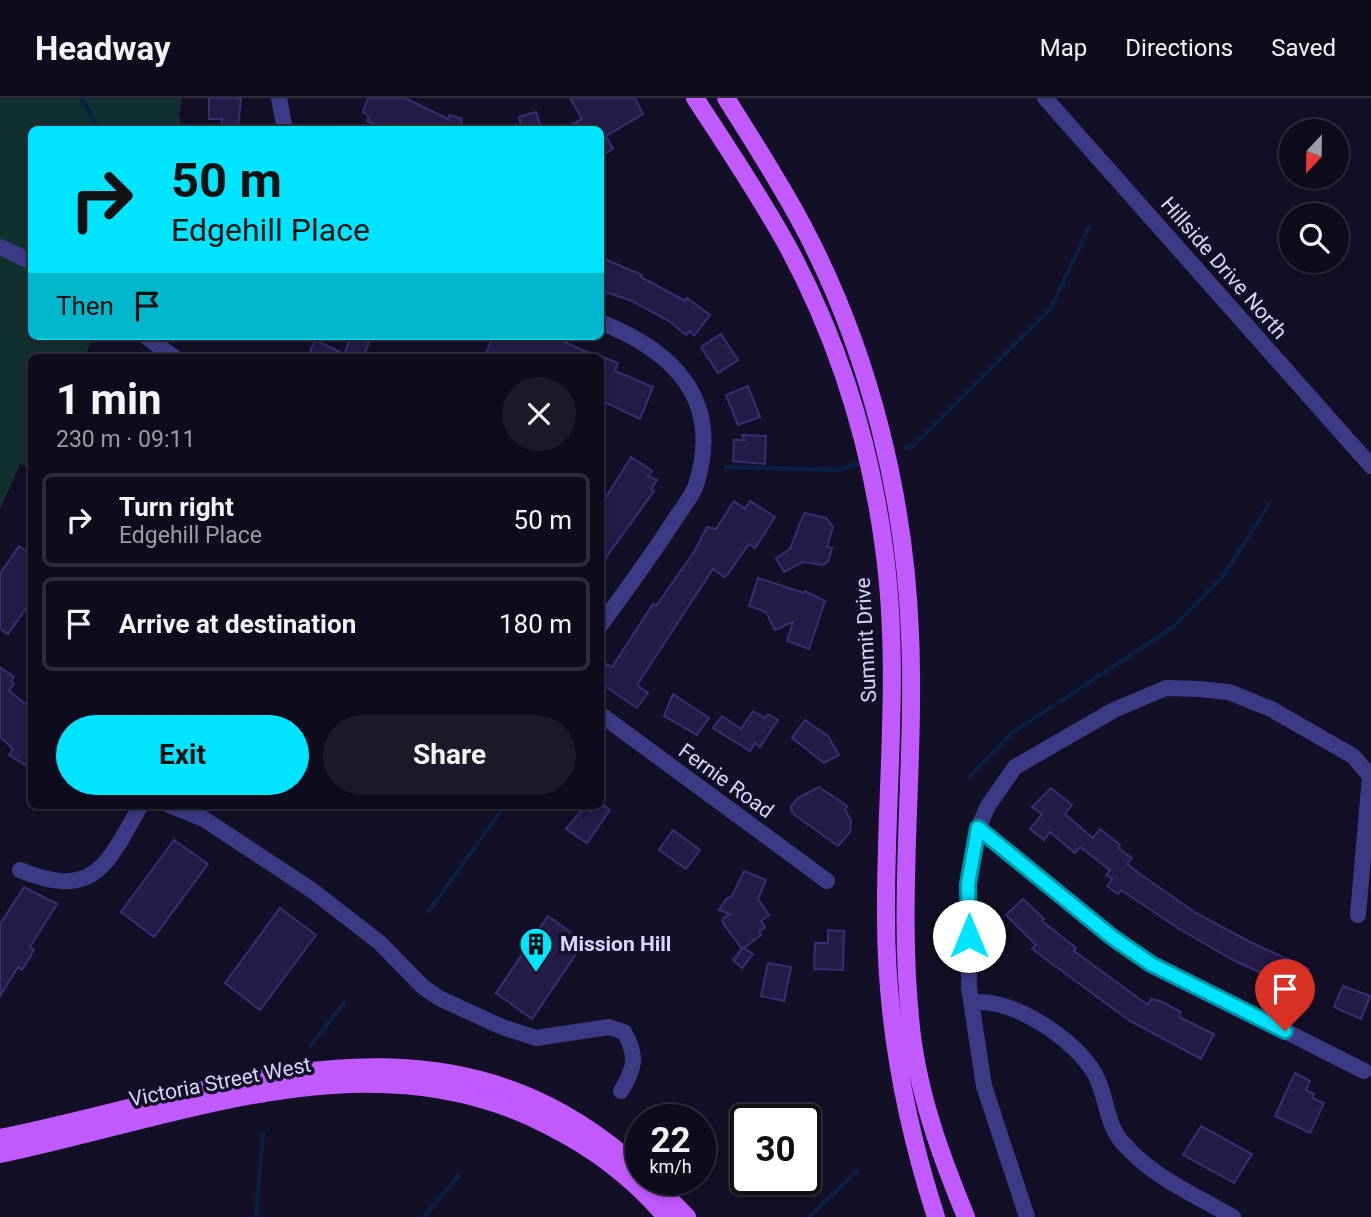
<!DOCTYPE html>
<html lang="en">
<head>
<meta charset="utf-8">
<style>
  :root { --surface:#0e0b1c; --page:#1c1929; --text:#f1f3f6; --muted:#9b9ba3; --line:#2e2b3b; --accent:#00e5ff }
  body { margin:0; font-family:Roboto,sans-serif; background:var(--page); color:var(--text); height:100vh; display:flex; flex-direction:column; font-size:26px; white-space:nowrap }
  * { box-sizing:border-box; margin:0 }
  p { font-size:23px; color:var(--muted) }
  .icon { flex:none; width:38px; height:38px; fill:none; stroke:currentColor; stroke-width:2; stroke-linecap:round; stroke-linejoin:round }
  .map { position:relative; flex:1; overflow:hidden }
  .panel { position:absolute; left:28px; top:256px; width:576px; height:455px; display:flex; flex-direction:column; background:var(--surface); border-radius:10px; box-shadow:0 4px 10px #0003,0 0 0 2px var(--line) }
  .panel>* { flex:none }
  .hud { position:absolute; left:28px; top:28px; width:576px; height:214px; border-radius:10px; box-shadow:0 4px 10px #0003,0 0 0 2px var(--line); background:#00e5ff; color:#111; overflow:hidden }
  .needle { width:46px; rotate:202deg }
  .tools { position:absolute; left:1279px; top:21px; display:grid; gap:14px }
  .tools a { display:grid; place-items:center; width:70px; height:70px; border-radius:50%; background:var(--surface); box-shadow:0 4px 10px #0003,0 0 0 2px var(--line); font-size:35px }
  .speed { position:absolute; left:625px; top:1006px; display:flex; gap:14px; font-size:35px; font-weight:700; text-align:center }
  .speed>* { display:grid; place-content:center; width:91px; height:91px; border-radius:50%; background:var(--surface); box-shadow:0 4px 10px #0003,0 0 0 2px var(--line); line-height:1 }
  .speed small { font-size:18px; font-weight:400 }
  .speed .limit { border:4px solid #111; border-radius:10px; background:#fff; color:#111 }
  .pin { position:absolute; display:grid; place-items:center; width:60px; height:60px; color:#fff; margin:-72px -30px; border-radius:50% 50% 50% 0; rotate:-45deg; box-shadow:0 0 7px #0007 }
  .pin .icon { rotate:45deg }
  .me { position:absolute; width:77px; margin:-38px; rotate:0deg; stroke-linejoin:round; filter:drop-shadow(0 0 5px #0008) }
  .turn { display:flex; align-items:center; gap:24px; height:147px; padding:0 28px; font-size:32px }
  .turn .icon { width:91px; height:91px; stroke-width:2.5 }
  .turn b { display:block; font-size:49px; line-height:60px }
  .then { display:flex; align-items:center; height:66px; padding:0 28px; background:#0003; gap:14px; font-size:26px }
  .round { display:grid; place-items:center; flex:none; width:74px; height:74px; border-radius:37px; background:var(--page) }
  .overview { display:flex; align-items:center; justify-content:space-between; height:119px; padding:0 28px }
  h1 { font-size:42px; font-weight:700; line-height:52px }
  .cta { display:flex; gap:14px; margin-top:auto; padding:14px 28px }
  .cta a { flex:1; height:80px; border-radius:42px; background:var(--accent); color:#111; font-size:28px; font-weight:700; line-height:80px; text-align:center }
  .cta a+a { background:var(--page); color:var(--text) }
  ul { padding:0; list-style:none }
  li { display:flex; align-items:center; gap:21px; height:94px; margin:0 14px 10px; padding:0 14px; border:4px solid var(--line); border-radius:10px }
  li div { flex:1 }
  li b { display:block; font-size:26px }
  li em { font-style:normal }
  header { display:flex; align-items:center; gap:42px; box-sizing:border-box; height:98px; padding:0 35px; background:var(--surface); border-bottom:2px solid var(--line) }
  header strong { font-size:33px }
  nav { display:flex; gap:38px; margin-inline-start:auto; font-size:24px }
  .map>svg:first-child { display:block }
  .green { fill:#12302f }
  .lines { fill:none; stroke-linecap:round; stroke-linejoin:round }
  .stream { stroke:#0a1f44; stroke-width:4.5 }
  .building { fill:#241b47; stroke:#3b2d73; stroke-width:2 }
  .minor { stroke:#3d3a85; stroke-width:16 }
  .major { stroke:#c25bff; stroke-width:18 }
  .route-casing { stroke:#0095a6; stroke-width:18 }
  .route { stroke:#00e5ff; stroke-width:12 }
  .labels { text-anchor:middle; stroke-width:7; stroke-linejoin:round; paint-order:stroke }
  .street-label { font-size:21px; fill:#d9d4ff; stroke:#130f26 }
  .poi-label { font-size:21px; font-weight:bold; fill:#d9d4ff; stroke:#130f26; text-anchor:start }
</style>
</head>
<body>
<header>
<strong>Headway</strong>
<nav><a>Map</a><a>Directions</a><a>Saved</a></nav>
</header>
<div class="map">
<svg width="1371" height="1119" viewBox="0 0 1371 1119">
  <rect width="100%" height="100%" fill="#130f26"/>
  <path class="green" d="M0,0h182l-3,17 3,14 -150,1v206h61l-6,16 12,5h-67l-1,111 -11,-4 -20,45z"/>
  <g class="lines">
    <path class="stream" d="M82,0l17,32
      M906,350l8,-3 137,-137 38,-81
      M726,369l113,3 18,-6
      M969,679l43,-44 161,-106 51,-52 45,-71
      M429,813l76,-106
      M311,947l33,-42
      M256,1119l7,-84
      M424,1119l35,-42
      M809,1119l48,-46"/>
  </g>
  <path class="building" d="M209,0h32l-3,30 -17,-1 1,-8h-13z
    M368,0h37l43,21 1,-4 13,4 -1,5 13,6h-86l-21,-9 2,-4 -6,-5z
    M570,0h65l8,16 -37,22 7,13 -13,8v-27h-38l20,-11z
    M536,14l6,18h-20l-3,-13z
    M600,159l42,18 -1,2 44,24 2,-3 23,17 -16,21 -4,-5 -4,4 -17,-14 -37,-20 -32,-11z
    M721,236l17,26 -20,13 -17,-26z
    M352,238l17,7 -6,14h-55l7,-17 29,14z
    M493,238h58l47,21h-113z
    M603,259l15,6 -3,8 38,16 -13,32 -40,-19z
    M748,288l12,31 -22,8 -12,-30z
    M742,337l24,1 -1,28 -32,-3 1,-21h10z
    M631,359l21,14 -4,5 9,4 -6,9 3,2 -54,75v-59z
    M734,403l11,8 5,-8 25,16 -20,31 -6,-4 -22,31 -3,2 -11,-8 -76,116 11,8 -11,15 -37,-25v-9l7,-10 5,3 41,-63 3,2 38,-54 13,-25 9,2z
    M804,415l22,5 7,9 -6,20 5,1 -4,14 -6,3 -19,-3 -19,10 -8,-14 14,-9z
    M19,448l13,9v45l-24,34 -8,-5v-55z
    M758,480l46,15 1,-2 20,10 -16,48 -22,-8 6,-19 -18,8 -9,-18 -17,-6z
    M0,569l14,10 -3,4 3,2 -5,8 23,18v60l-23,-14 4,-6 -13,-12z
    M673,596l36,24 -12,17 -33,-19z
    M753,613l12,7 3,-4 10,6 -18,27 -5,-4 -5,8 -37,-23 9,-12 19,13z
    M805,622l23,16 11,19 -15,8 -32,-25z
    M819,689l28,19 -2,4 6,10 -1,12 -12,14 -46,-33 -1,-7 7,-8z
    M1051,690l21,17 -7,9 28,24 7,-9 20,16 -2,3 14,10 -5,6 13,10 56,39 52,28 61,28 -10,21 -64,-29 -54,-31 -60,-40 -3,4 -11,-8 5,-7 -6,-4 4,-5 -30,-23 -5,6 -25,-21 -6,8 -14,-11 12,-15 -10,-7z
    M600,705l10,7 -23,33 -21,-14 18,-22 7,5z
    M673,732l27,20 -14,19 -27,-19z
    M174,742l34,24 -54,73 -33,-25z
    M744,773l22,9 -8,19 11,16 -8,6 4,6 -6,5 2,3 -17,13 9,6 -11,14 -9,-8 9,-11 -19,-26 -1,-4 8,-5 -11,-4 7,-11 6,-3z
    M24,789l33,17 -27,43 4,3 -12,20 -4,-3 -18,29v-72z
    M1023,801l21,20 -2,2 34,27 -2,3 74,54 3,-6 9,2 21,11 -2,5 35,17 -13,25 -71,-38 -98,-72 4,-4 -30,-30z
    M280,810l36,27 -56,75 -35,-27z
    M548,818l36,26 -52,77 -36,-26z
    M828,832l16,1 -1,39 -29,-1 1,-26h13z
    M768,865l23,4 -7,34 -23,-5z
    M1343,888l27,10 -9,23 -27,-12z
    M1295,975l15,8 -4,9 8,4 -2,4 12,5 -14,30 -35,-17z
    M1201,1028l51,28 -18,29 -51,-28z"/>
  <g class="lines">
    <path class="minor" d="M279,0l6,32
      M1045,0l326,368
      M0,149l32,15
      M600,224c74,29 123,78 96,163 -3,10 -13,22 -19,31 -24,38 -51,74 -77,110
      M145,238l29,21
      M600,616l227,167
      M169,707l35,14 109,72 67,52 43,44 16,11 63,29 34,11 73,-11 15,5c14,24 11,36 -3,59
      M978,730l134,109 39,26 213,108
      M20,772c75,31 87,-6 121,-65
      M972,905c39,-7 104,37 123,71 12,22 11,51 28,69 29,34 72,52 110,74
      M1027,1119l-43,-131 -15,-98 -1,-104 10,-56 10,-22 27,-39 99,-57 52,-22 33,1 30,3 42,17 82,47 17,20 -12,139"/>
    <path class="major" d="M695,0c32,49 65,98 93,149 50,93 82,196 96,301 17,123 1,246 2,369 0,104 18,201 50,300
      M726,0c28,45 57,89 81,136 63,122 98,264 103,400 6,137 -15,274 3,410 9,61 30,117 53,173
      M0,1040c224,-45 443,-149 640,32
      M0,1056c180,-37 372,-121 549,-28 44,22 85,53 117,91
      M651,1082l36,37"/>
  </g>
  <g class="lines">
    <defs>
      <path id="route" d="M969,838l-1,-52 10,-56 134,109 39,27 134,67"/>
    </defs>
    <use href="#route" class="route-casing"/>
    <use href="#route" class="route"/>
  </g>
  <defs>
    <symbol id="building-pin" viewBox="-11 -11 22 30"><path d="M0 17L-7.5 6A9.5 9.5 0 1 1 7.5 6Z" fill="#00e5ff" stroke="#130f26"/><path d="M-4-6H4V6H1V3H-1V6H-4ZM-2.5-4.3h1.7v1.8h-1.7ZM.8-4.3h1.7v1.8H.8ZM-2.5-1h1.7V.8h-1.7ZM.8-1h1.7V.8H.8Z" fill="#111"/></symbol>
  </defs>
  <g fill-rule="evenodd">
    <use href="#building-pin" x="517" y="827" width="38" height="52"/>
  </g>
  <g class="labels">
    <g class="street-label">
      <text transform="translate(1224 170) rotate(49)" y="7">Hillside Drive North</text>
      <text transform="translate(866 542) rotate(-93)" y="7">Summit Drive</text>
      <text transform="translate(726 683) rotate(36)" y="7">Fernie Road</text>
      <text transform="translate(220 984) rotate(-11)" y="7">Victoria Street West</text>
    </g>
    <g class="poi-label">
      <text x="560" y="853">Mission Hill</text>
    </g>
  </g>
</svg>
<div class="tools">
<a><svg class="needle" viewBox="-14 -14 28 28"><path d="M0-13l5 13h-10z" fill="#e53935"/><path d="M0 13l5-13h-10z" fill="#9b9ba3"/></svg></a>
<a><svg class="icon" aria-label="search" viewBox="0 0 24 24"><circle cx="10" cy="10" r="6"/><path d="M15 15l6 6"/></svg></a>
</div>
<div class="speed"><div>22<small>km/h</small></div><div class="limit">30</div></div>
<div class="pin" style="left:1285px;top:933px;background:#d93025"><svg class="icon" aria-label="arrive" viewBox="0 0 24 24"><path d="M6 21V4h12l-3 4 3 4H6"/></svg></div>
<svg class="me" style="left:969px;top:838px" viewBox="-20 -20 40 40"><circle r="19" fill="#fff"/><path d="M0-13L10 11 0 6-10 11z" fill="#00e5ff"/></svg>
<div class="hud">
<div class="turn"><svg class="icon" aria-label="right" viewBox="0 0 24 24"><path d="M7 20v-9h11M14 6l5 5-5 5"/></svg><div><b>50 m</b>Edgehill Place</div></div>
<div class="then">Then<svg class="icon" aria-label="arrive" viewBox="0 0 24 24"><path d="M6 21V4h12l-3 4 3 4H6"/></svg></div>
</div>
<section class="panel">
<div class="overview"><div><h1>1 min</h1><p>230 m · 09:11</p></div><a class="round"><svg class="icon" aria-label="close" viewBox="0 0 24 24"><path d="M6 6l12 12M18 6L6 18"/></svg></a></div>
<ul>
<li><svg class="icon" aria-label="right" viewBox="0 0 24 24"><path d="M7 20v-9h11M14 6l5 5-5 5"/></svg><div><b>Turn right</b><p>Edgehill Place</p></div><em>50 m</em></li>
<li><svg class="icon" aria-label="arrive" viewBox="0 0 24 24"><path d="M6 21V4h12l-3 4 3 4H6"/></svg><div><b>Arrive at destination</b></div><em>180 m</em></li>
</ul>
<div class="cta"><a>Exit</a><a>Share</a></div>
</section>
</div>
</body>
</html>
